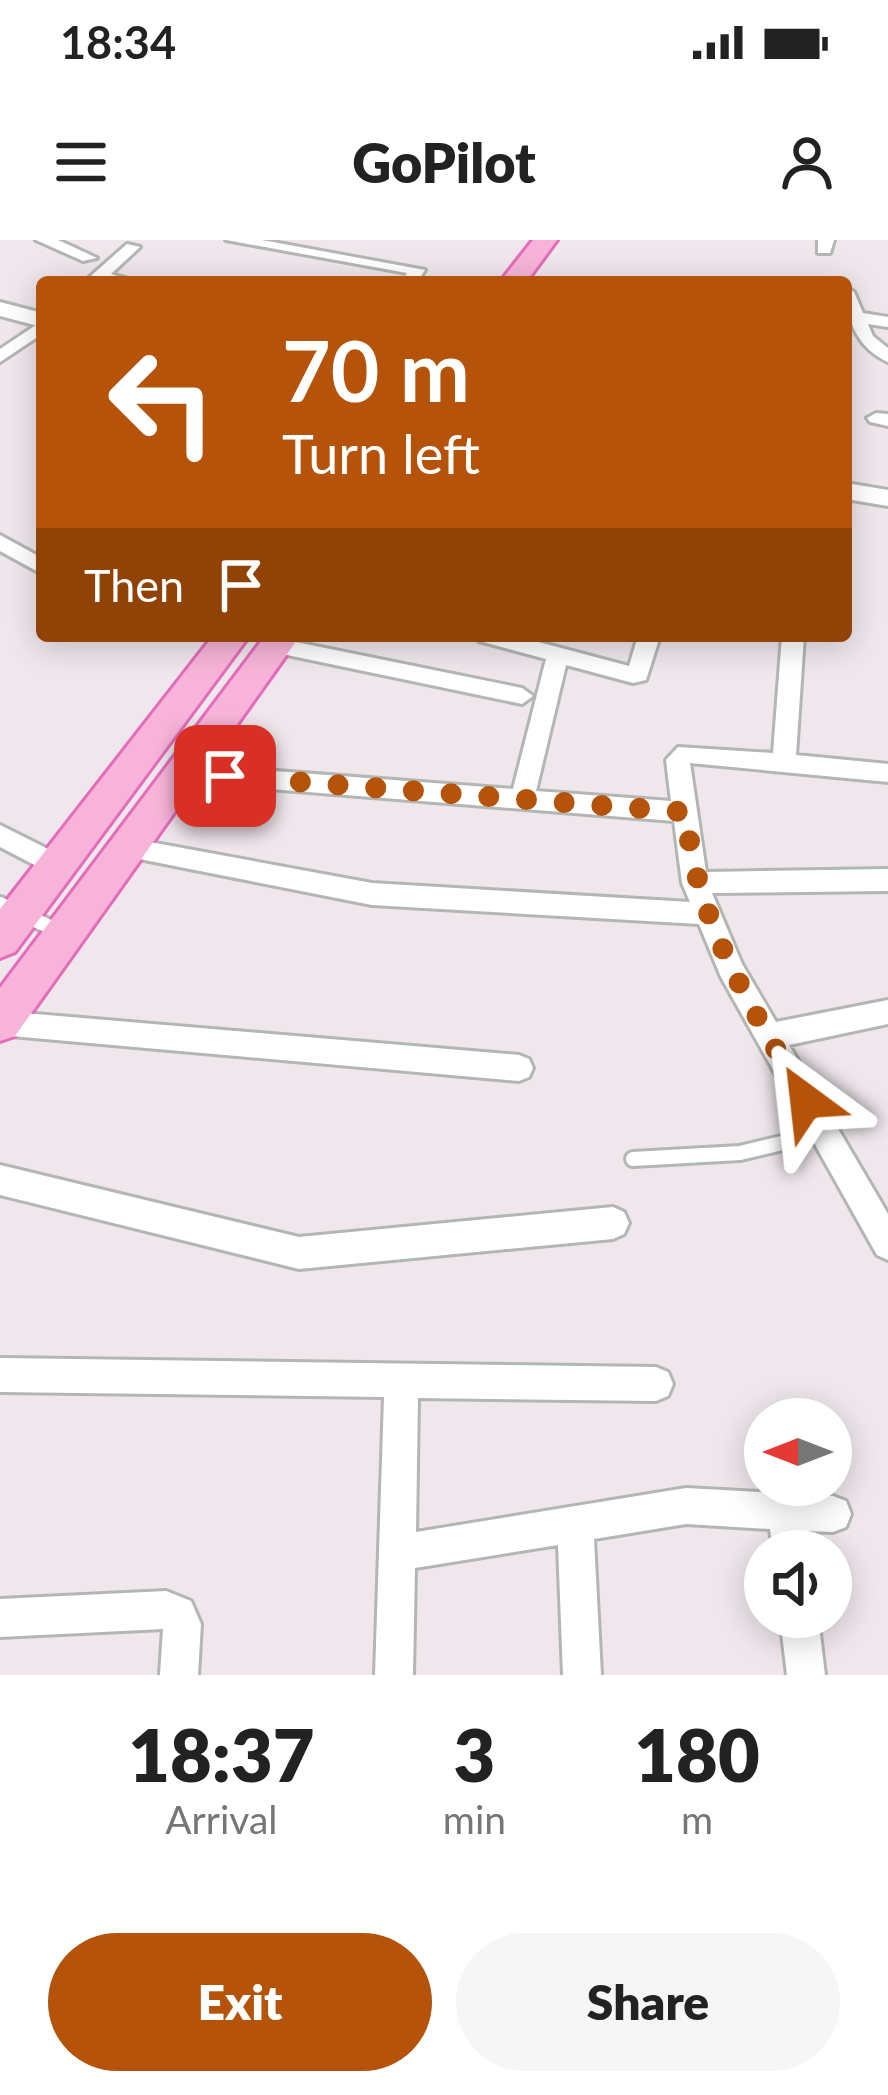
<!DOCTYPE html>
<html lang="en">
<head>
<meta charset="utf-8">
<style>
  :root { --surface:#fff; --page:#f6f6f6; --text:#222; --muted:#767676; --accent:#b45309 }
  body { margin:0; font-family:Lato,sans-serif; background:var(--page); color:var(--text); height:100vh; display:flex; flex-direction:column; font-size:45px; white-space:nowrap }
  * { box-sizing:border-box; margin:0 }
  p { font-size:39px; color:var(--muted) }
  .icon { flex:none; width:66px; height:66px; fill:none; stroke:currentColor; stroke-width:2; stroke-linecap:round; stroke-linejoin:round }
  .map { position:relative; height:1435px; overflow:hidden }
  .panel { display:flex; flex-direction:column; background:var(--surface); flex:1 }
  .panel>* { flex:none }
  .guide { position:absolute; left:36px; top:36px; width:816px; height:366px; border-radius:12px; box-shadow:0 6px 30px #0003; background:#b45309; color:#fff; overflow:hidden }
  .needle { width:78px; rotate:270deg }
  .controls { position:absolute; left:744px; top:1158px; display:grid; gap:24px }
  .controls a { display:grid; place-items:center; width:108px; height:108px; border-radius:50%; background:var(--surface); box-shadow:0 6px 30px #0003; font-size:60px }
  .pin { position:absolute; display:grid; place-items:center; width:102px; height:102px; color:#fff; margin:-51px; border-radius:24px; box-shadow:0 6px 18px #0006 }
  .me { position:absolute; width:132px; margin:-66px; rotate:330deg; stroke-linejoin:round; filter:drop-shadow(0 0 9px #0008) }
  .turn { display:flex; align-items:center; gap:42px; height:252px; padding:0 48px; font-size:54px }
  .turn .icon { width:156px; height:156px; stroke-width:2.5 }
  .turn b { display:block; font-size:84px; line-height:102px }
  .then { display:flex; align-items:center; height:114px; padding:0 48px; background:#0003; gap:24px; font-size:45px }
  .eta { display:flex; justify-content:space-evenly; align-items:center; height:204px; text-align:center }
  .eta b { font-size:72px; font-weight:800; line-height:84px }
  .cta { display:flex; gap:24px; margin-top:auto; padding:24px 48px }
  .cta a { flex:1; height:138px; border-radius:72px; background:var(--accent); color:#fff; font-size:48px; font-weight:800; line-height:138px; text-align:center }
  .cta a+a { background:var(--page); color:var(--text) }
  .status { display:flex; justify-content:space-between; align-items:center; height:84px; padding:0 60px; background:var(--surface); direction:ltr }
  .status svg { height:33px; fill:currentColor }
  header { display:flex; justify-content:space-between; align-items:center; height:156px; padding:0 48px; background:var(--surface); font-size:54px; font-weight:800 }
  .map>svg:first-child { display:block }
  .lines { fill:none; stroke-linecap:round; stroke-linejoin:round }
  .lane-casing { stroke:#b2b7b3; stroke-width:20 }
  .street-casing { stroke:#b2b7b3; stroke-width:6 }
  .secondary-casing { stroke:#b1b8b3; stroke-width:6 }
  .primary-casing { stroke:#e36cbb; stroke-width:6 }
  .lane { stroke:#fff; stroke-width:14 }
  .street { fill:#fff; fill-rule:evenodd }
  .secondary { fill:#fff; fill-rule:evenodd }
  .primary { fill:#f7b4d8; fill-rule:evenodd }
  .route { stroke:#b45309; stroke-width:21; stroke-dasharray:0 37.8 }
</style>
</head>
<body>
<div class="status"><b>18:34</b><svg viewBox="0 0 49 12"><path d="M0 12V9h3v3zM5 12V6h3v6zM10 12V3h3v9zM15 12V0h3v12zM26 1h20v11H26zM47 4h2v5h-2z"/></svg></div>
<header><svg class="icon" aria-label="menu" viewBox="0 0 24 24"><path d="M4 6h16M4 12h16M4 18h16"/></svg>GoPilot<svg class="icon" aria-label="person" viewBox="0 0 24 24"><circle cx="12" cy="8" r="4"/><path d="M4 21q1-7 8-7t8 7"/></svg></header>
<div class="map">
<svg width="888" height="1435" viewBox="0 0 888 1435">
  <rect width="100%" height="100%" fill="#efe7ec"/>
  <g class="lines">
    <defs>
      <path id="lane" d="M0,664l61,28
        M633,919l107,-6 84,-20"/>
      <path id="street" d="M36,0h22l39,18 -14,3z
        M226,0h36l163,30 -8,12h-16l6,-9z
        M818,0h16l-4,13h-12z
        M127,4l13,3 -29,27 27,8h-54z
        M846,47l8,5 9,21 25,4v10l-20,-3 5,12 15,12v14c-31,-14 -42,-42 -42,-75z
        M42,81v13l-42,28v-13z
        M876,173l12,1v12l-18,-4 -3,-4z
        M0,295l42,23v16l-42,-23z
        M476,396h40l113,30 9,-30h22l-14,44 -13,3 -67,-18 -30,126 135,10 -5,-41 12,-13 95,6 9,-117h22l-8,119 92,9v18l-198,-19 16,109 182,-3v22l-176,2 30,71 34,58 112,-22v24l-99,21 99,169v46l-11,-5 -156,-278 -22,-53 -327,-19 -253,-50 -4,-7 13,-10 244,45 318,19 -8,-19 -8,-62 -491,-39 -12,-9 12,-9 330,25 33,-130 -67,-18z
        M276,398l246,50 11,8 -11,8 -254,-53v-10z
        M0,585l66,33 4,7 -4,7h-18l-48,-25z
        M0,771l519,44 10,4 4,9 -4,9 -10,4 -519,-46z
        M0,925l299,72 314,-30 11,5 5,11 -5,11 -11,5 -314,30 -299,-74z
        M0,1118l656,9 12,5 5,12 -5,12 -12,5 -238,-3 -2,134 270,-44 147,8 13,5 5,13 -5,13 -13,5 -27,-1 3,20h-36l-3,-22 -84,-5 -92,15 7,136h-38l-5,-130 -143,23 -2,107h-38l9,-278 -384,-5z
        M166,1351l25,10 10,23 -3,51h-38l3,-46 -163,8v-38z
        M780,1377h38l7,58h-38z"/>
      <path id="secondary" d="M0,62l42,11v14l-42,-11z
        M846,243l42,7v16l-42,-7z"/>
      <path id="primary" d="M533,0h24l-31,42h-26z
        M213,396h36l-234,316 -15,6v-49z
        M265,396h35l-285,400 -15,5v-53z"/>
    </defs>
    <use href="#lane" class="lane-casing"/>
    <use href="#street" class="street-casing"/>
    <use href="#secondary" class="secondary-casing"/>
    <use href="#primary" class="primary-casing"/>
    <use href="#lane" class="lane"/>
    <use href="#street" class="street"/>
    <use href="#secondary" class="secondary"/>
    <use href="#primary" class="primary"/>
  </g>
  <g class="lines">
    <path class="route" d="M225,536l461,36c9,110 66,195 120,289"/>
  </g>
</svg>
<div class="controls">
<a><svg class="needle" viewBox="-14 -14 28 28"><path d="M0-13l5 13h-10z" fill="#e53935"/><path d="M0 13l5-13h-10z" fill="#767676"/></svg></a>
<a><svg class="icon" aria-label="sound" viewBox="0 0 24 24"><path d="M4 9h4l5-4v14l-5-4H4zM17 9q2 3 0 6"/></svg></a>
</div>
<div class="pin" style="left:225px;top:536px;background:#d93025"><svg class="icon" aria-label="arrive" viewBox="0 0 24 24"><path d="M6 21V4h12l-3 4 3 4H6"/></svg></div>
<svg class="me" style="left:806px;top:861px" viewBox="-20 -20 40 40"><path d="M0-17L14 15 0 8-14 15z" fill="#b45309" stroke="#fff" stroke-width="4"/></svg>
<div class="guide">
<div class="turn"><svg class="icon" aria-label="left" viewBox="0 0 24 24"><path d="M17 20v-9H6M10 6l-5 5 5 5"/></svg><div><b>70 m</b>Turn left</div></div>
<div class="then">Then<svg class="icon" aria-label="arrive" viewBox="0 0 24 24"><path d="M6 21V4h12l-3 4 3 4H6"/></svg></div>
</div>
</div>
<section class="panel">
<div class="eta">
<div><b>18:37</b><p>Arrival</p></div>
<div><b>3</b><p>min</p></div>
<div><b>180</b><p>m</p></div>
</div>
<div class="cta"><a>Exit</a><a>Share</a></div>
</section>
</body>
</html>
